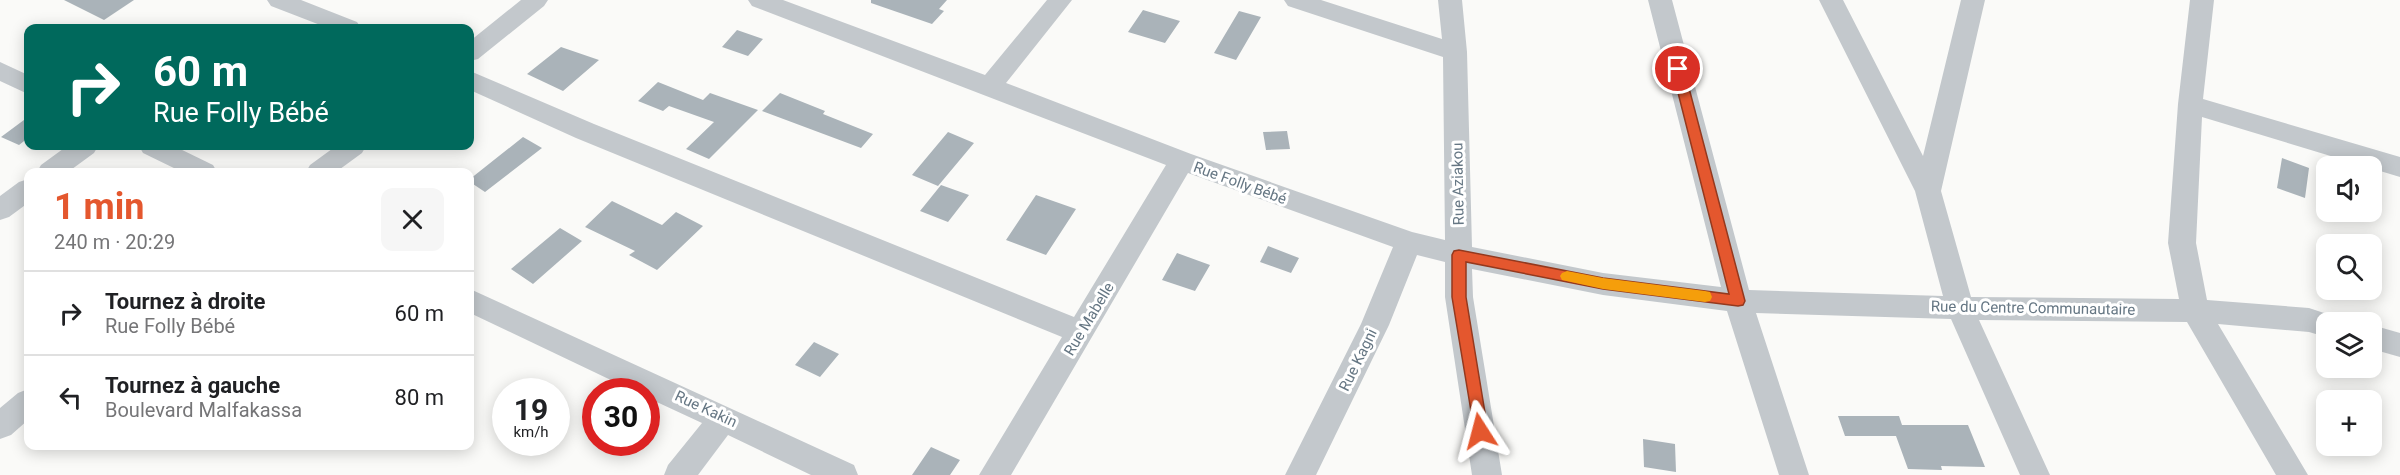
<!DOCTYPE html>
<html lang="fr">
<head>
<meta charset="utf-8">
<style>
  :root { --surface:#fff; --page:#f6f6f6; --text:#202124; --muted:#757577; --line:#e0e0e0; --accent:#e4572e }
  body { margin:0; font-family:Roboto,sans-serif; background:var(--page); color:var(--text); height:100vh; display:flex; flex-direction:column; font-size:22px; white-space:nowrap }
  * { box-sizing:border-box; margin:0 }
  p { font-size:20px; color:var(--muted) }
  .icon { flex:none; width:33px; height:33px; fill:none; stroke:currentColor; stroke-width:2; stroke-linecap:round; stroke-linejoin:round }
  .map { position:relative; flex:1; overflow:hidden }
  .details { position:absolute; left:24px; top:168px; width:450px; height:282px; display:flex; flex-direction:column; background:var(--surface); border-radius:12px; box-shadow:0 3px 15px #0003 }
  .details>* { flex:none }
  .top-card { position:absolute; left:24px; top:24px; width:450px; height:126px; border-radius:12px; box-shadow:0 3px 15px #0003; background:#00695c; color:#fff; overflow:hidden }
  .tools { position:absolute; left:2316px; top:156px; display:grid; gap:12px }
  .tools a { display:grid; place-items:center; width:66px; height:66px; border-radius:12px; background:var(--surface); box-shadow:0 3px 15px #0003; font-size:30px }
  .speed { position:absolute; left:492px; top:378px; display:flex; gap:12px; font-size:30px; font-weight:700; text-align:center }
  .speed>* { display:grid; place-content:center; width:78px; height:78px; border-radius:50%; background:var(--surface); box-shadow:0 3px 15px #0003; line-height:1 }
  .speed small { font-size:15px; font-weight:400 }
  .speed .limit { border:9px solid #d22; background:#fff; color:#111 }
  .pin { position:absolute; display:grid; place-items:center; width:51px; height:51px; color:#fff; margin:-26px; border:3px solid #fff; border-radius:50%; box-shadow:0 2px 6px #0007 }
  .me { position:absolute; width:66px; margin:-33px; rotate:351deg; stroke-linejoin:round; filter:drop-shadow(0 0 4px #0008) }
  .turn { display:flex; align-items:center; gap:21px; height:126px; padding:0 30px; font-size:27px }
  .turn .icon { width:78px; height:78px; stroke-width:2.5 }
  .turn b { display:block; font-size:42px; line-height:51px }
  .round { display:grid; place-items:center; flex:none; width:63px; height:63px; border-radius:12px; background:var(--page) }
  .headline { display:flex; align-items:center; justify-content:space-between; height:102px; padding:0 30px }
  h1 { font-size:36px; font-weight:700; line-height:45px; color:var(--accent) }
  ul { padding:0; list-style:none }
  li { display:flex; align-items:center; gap:18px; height:84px; padding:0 30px; border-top:2px solid var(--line) }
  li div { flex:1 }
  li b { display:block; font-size:22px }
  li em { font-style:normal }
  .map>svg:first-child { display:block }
  .building { fill:#aab3b9 }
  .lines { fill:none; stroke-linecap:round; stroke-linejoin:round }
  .minor { fill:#c3c8cc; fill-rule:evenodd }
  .route { fill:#e4572e; stroke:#94391e; stroke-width:1.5 }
  .slow { fill:#f59e0b }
  .labels { text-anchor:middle; stroke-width:6; stroke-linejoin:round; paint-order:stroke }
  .street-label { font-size:15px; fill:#657683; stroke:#fff }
</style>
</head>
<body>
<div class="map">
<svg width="2400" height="475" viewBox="0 0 2400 475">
  <rect width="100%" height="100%" fill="#fafaf8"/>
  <path class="building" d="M64,0h70l-30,20z
    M871,0h76l-8,9 5,2 -12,13 -61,-21z
    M1143,10l37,11 -15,22 -37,-11z
    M1239,11l22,6 -25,43 -22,-7z
    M737,30l26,9 -15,17 -26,-9z
    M561,47l38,13 -36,31 -36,-17z
    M658,82l45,18 7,-7 48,17 -49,49 -23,-10 28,-27 -45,-16 -6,5 -25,-10z
    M780,93l45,18 -2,3 50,20 -12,14 -99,-37z
    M28,117v21l-9,7 -18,-8z
    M1287,131l3,18 -24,1 -3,-18z
    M948,132l26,11 -36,43 -26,-11z
    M523,137l19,11 -57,44 -15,-10v-3z
    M2282,158l27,10 -4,30 -28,-10z
    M941,185l28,10 -21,27 -28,-11z
    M1036,195l40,14 -30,46 -40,-15z
    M612,201l50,24 14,-13 27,14 -46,44 -28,-15 6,-4 -50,-24z
    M560,228l22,13 -49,43 -22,-15z
    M1268,246l31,12 -8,15 -31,-11z
    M1177,253l33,12 -15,26 -33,-11z
    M814,342l25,12 -19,23 -25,-12z
    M1838,416h61l3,9h66l17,42 -44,-1 1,4 -34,-1 -12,-33h-51z
    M1643,439l32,5 1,28 -32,-5z
    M931,447l29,13 -10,15h-38z"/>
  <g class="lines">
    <path class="minor" d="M267,0h34l56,22 4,6h-33l-57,-22z
      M521,0h27l-4,6 -66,53 -8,2v-20z
      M748,0h35l202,75 62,-75h25l-66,83 185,71 221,78 33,8 -2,-183 -155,-51 -4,-6h37l121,39 -4,-39h24l5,52 5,195 131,26 118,14 -73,-287h24l77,290 194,6 -28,-105 -96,-191h24l80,156 38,-156h24l-44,191 30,106 208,2 -11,-56 10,-139 12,-104h24l-11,99 197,58v20l-198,-60 -6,126 11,57 102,8 27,9 3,5h-13v15l-17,-5 -91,-8 90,151h-32l-89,-153 -208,-2 71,155h-30l-69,-156 -195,-6 53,162h-30l-52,-164 -124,-16 -131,-26 1,28 29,178h-30l-27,-178v-35l-28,-7 -28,70 -73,150h-31l76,-151 32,-77 -205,-74 -177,302h-32l83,-138 -486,-199 -106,-48v-19l124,53 480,193 92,-152 -414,-159z
      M0,62l28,13v19l-28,-13z
      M67,146h31l-4,7 -26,19h-31l4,-7z
      M139,146h35l39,19 4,7h-35l-39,-19z
      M336,146h30l-4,7 -26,19h-30l4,-7z
      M28,179v24l-19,14 -9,3v-24l19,-14z
      M470,289l384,176 4,10h-47l-83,-40 -30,40h-34l4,-10 34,-42 -56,-26v-5h-10l-166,-79z
      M2372,325l28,8v24l-28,-8z
      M28,389v31l-17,15 -11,4v-31l18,-15z"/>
  </g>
  <path class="route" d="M1678,65l6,4 61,232 -2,4 -5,1 -135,-17 -137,-27v35l22,134 -3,4 -5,2 -5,-2 -23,-138v-42l2,-4 5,-1 144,28 126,16 -57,-225z"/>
  <path class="slow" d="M1567,271l36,7 102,13 5,1 2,5 -2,4 -5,1 -102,-13 -41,-9 -2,-4 2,-3z"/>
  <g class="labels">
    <g class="street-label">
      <text transform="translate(1240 183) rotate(20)" y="5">Rue Folly Bébé</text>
      <text transform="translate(1458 184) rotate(-91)" y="5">Rue Aziakou</text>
      <text transform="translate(2033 308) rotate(1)" y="5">Rue du Centre Communautaire</text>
      <text transform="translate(1089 319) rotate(-59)" y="5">Rue Mabelle</text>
      <text transform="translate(1358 360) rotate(-64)" y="5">Rue Kagni</text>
      <text transform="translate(706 409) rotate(25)" y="5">Rue Kakin</text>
    </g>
  </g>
</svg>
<div class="tools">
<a><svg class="icon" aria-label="sound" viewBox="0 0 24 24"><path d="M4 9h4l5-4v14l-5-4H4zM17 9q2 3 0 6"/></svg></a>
<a><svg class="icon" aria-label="search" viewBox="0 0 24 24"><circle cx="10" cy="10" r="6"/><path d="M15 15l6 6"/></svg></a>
<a><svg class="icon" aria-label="layers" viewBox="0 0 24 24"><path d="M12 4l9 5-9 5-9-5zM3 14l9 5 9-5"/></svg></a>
<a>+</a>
</div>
<div class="speed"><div>19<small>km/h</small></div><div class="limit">30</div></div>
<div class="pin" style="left:1678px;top:69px;background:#d93025"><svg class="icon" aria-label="arrive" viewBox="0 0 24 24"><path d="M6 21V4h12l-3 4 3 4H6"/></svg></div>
<svg class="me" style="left:1480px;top:431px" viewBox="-20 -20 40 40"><path d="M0-17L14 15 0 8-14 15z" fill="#e4572e" stroke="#fff" stroke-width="4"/></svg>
<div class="top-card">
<div class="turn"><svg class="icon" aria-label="right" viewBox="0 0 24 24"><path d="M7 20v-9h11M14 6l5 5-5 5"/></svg><div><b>60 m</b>Rue Folly Bébé</div></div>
</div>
<section class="details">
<div class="headline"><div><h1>1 min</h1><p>240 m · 20:29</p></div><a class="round"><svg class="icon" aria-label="close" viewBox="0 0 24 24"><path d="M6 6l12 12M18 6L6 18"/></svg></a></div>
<ul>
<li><svg class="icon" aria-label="right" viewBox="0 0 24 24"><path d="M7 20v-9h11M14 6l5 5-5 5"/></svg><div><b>Tournez à droite</b><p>Rue Folly Bébé</p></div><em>60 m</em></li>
<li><svg class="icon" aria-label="left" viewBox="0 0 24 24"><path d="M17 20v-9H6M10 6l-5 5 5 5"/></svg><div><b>Tournez à gauche</b><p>Boulevard Malfakassa</p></div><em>80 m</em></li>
</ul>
</section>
</div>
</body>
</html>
